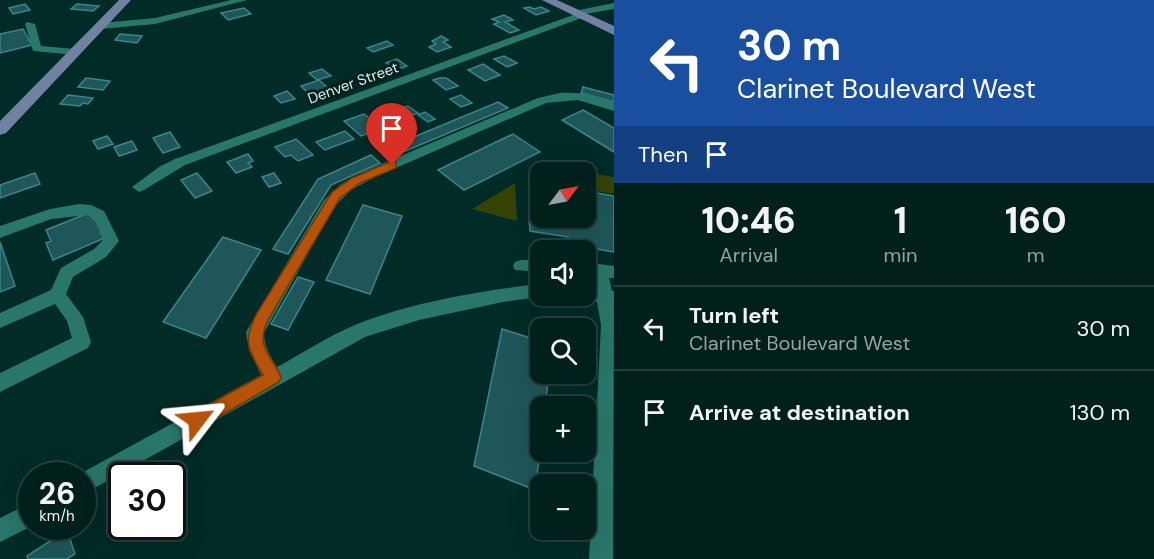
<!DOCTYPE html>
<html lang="en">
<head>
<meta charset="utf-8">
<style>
  :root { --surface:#01201c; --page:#0b2825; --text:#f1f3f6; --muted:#96a3a3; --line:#233e3b }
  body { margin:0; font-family:"DM Sans",sans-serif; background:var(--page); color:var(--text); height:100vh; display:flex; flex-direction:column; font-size:22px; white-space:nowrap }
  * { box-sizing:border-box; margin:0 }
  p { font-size:20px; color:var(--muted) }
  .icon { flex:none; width:33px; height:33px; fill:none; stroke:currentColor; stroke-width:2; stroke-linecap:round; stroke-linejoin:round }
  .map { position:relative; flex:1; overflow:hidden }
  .details { display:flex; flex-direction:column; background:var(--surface); width:540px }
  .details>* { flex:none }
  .guide { background:#1a4fa0; color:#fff; overflow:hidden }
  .needle { width:39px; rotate:58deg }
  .tools { position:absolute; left:530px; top:162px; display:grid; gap:12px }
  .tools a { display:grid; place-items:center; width:66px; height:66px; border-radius:12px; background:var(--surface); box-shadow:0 6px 24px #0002,0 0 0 2px var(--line); font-size:30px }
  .speed { position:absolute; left:18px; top:462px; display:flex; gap:12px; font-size:30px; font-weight:700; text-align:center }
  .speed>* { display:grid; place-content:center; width:78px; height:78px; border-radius:50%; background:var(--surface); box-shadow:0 6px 24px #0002,0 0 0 2px var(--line); line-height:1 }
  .speed small { font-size:15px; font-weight:400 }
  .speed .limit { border:3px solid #111; border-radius:9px; background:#fff; color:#111 }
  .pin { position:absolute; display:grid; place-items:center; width:51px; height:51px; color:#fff; margin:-62px -26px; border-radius:50% 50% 50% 0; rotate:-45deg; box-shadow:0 0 6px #0007 }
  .pin .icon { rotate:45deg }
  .me { position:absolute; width:66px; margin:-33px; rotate:61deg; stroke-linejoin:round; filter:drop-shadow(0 0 4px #0008) }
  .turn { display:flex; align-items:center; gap:21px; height:126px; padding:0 24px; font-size:27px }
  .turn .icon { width:78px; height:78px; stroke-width:2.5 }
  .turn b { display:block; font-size:42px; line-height:51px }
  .then { display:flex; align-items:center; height:57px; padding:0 24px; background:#0003; gap:12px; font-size:22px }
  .eta { display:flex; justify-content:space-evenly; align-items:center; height:102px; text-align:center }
  .eta b { font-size:36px; font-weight:800; line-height:42px }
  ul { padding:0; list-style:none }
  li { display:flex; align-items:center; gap:18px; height:84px; padding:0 24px; border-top:2px solid var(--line) }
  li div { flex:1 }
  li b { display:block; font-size:22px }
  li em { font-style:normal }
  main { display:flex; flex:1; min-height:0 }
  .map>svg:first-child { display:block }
  .green { fill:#364302 }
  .building { fill:#1f5659; stroke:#37878c; stroke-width:1.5 }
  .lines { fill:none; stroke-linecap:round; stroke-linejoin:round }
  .minor { fill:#29766a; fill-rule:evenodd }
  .major { fill:#7081a2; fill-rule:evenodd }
  .route { fill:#b45309; stroke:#753606; stroke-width:1.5 }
  .labels { text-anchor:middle; stroke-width:6; stroke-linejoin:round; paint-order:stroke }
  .far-street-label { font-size:15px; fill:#cff2eb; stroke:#08201c }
</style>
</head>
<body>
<main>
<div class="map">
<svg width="614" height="559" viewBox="0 0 614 559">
  <rect width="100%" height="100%" fill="#012b26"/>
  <path class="green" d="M570,170l44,7v17l-29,-5v-17h-15z
    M515,183l2,38 -45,-12z"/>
  <path class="building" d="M25,4l5,6 -17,4 -4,-6z
    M77,4l22,2 -6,5 -22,-2z
    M529,7l5,2 7,-2 8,4 -13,4 -12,-7z
    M244,8l7,6 -23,6 -7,-7z
    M504,15l9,5 -8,2 14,8 -9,3 -16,-9 5,-2 -7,-3z
    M23,29l9,16 -32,8v-19z
    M120,34l22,2 -5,7 -22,-3z
    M441,36l7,4 -5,2 8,5 -14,5 -8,-5 7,-3 -4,-3z
    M387,41l6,4 -20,7 -6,-4z
    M504,56l13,7 -10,4 -13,-8z
    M397,59l10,7 -11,4 -10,-7z
    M483,64l17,11 -15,6 -17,-11z
    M322,69l9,7 -14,4 -8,-7z
    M86,78l24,3 -7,9 -25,-3z
    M439,78h7l12,8 -12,4 -13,-10z
    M319,80l9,8 -19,6 -8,-8z
    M583,87l31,8v7l-33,-9z
    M287,91l8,8 -14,4 -7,-7z
    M68,95l25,3 -5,6 -5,-1 -3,3 -20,-2z
    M461,95l11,8 -11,4 -11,-8z
    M498,102l10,6 -119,50 -9,-7z
    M408,106l10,7 -11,4 6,5 -9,3 -17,-14z
    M583,110l31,18v24l-52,-32z
    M425,112l10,7 -7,3 -10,-7z
    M364,114l10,8 -6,2 8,7 -15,5 -17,-15z
    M345,131l9,8 -29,11 -9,-8z
    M170,132l10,15 -17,6 -10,-15z
    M513,134l27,18 -76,38 -26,-20z
    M107,136l6,8 -15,5 -5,-8z
    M296,139l17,16 -15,6 -7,-6 -6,2 -10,-10z
    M132,141l5,9 -18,6 -5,-9z
    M248,154l5,7 -5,2 4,4 -16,6 -9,-11z
    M371,155l9,8 -49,22 -43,69 -15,-5 45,-70z
    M35,173l5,11 -40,14v-13z
    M197,173l15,18 -17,7 -14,-18z
    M274,173l7,10 -12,4 -7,-10z
    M585,191l29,5v56l-45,-8 -1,-7 -38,-6 -1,-15 36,6 -1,-4h21z
    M363,205l39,11 -32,78 -44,-14z
    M91,212l14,26 -52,22 -7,-17 5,-2 -5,-11z
    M223,237l38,13 -55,88 -43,-16z
    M0,242l15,44 -15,6z
    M298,277l16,5 -26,48 -17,-6z
    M502,329l38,12v33h9l-4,32h-5v45l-5,39 -61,-24z
    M67,530l8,24 -8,5h-39l-1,-3z"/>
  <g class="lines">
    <path class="minor" d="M231,0h16l-92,24 -54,5 -5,-3 5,-3 54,-5z
      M614,3v6l-29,5 -1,3 -399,148 -41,25 -5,2 -7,-5 27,-20 16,-8 398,-144 1,-4z
      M27,22l8,2 6,22 35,3 5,3 -5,3 -43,-4 -8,-27z
      M560,93c19,-1 37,2 54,10v8l-36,-11 -32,3 -171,74 -24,13 -17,17 -70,126c0,13 6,23 13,34 26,-14 51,-31 78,-42 52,-22 129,-35 185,-41v12h6l-43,6 -84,18 -54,17 -283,158v-19h-6l185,-101 -12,-25 -3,-18 78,-132 17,-16 24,-13 173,-73z
      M79,204l12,1 13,6 15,30 -13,16 -33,20 -7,17 17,23 8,25 -3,6 -88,44v-19l72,-35 -5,-17 -12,-17 -55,24v-15l51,-23 10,-22 33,-19 9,-9 -8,-19 -7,-6 -37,4 -51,19v-12l50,-17z
      M521,260h19v12l-25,-2 -2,-4 2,-4z
      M585,262l29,4v12h-5l3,13h2l-1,268h-24l12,-234 -4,-23 -18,-4 -1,-2h7v-10l9,2 -2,-13 -7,-1z
      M32,502v24l-32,16v-24z"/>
    <path class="major" d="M119,0h12l-125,133 -6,2v-14z
      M542,0h15l57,26v9z"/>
  </g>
  <path class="route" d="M392,161l4,1v6l-36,15 -20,15 -72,122c-13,28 3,34 13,57l-2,5 -76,44 -6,2 -6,-2 -2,-6 2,-6 72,-39c-16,-26 -20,-35 -6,-62l75,-121 20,-14z"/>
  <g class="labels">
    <g class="far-street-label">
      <text transform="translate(353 83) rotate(-20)" y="5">Denver Street</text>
    </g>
  </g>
</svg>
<div class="tools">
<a><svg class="needle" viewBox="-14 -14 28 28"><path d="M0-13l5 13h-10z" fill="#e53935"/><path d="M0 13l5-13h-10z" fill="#96a3a3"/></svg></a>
<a><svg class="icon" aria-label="sound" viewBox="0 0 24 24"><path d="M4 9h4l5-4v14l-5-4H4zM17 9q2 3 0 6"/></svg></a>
<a><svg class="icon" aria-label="search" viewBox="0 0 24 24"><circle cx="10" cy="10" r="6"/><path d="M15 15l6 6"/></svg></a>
<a>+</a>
<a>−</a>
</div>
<div class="speed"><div>26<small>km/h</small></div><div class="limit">30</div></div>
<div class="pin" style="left:392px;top:165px;background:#d93025"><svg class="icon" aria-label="arrive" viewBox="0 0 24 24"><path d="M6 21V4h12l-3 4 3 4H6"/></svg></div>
<svg class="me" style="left:197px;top:420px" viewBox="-20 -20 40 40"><path d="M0-17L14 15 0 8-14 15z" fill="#b45309" stroke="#fff" stroke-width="4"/></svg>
</div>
<section class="details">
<div class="guide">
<div class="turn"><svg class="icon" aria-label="left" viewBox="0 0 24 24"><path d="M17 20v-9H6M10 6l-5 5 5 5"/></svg><div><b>30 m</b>Clarinet Boulevard West</div></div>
<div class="then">Then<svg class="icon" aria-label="arrive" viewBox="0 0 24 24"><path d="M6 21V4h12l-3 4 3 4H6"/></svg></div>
</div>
<div class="eta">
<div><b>10:46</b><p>Arrival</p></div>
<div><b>1</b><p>min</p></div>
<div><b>160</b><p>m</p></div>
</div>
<ul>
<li><svg class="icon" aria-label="left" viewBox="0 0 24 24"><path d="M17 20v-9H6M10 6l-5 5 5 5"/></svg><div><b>Turn left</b><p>Clarinet Boulevard West</p></div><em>30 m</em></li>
<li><svg class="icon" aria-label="arrive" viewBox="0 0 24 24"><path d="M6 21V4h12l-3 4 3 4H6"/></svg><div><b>Arrive at destination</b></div><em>130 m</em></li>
</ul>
</section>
</main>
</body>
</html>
